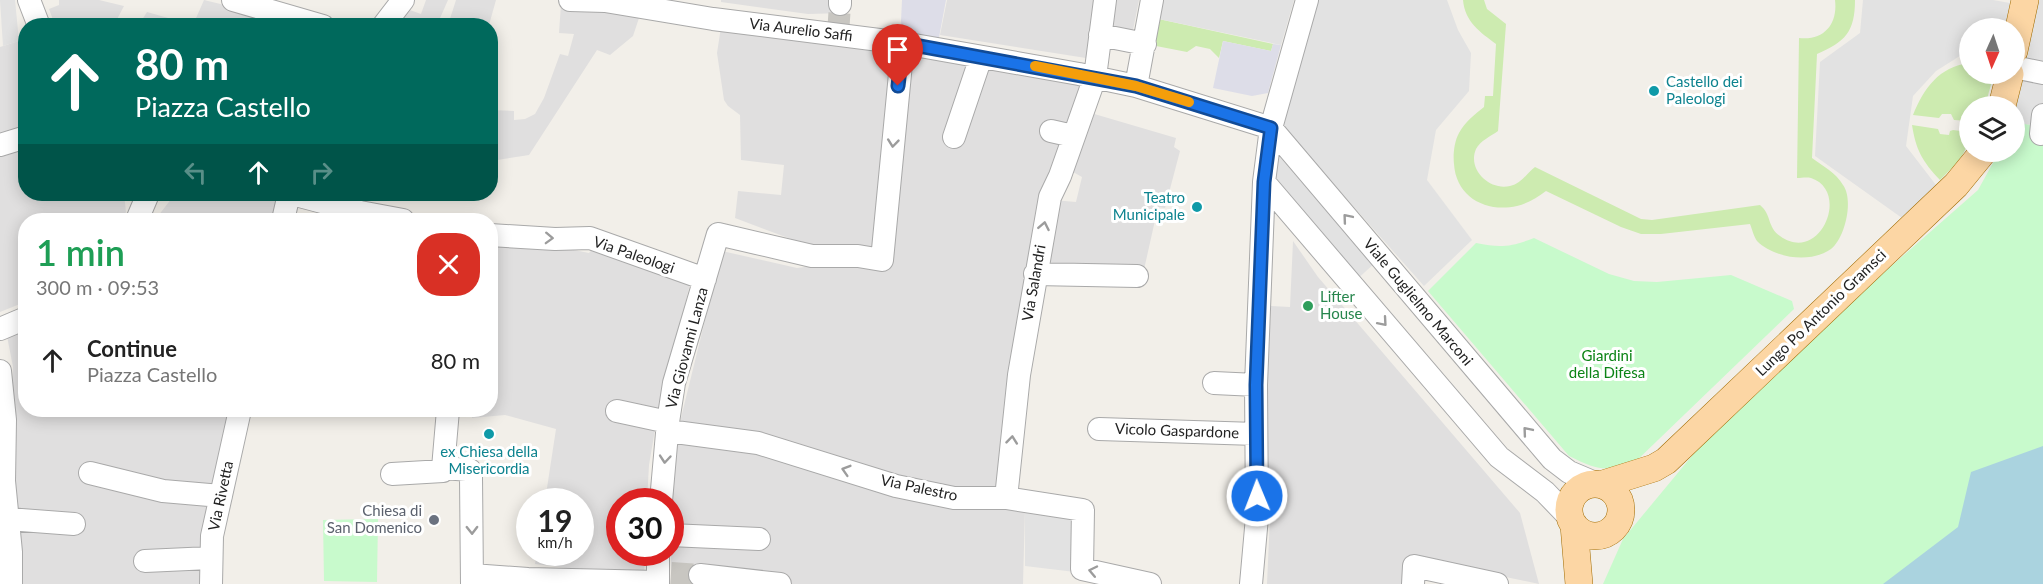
<!DOCTYPE html>
<html lang="en">
<head>
<meta charset="utf-8">
<style>
  :root { --surface:#fff; --page:#f6f6f6; --text:#222; --muted:#767676 }
  body { margin:0; font-family:Lato,sans-serif; background:var(--page); color:var(--text); height:100vh; display:flex; flex-direction:column; font-size:22px; white-space:nowrap }
  * { box-sizing:border-box; margin:0 }
  p { font-size:20px; color:var(--muted) }
  .icon { flex:none; width:33px; height:33px; fill:none; stroke:currentColor; stroke-width:2; stroke-linecap:round; stroke-linejoin:round }
  .map { position:relative; flex:1; overflow:hidden }
  .side { position:absolute; left:18px; top:213px; width:480px; height:204px; display:flex; flex-direction:column; background:var(--surface); border-radius:24px; box-shadow:0 3px 15px #0003 }
  .side>* { flex:none }
  .hud { position:absolute; left:18px; top:18px; width:480px; height:183px; border-radius:24px; box-shadow:0 3px 15px #0003; background:#00695c; color:#fff; overflow:hidden }
  .needle { width:39px; rotate:183deg }
  .buttons { position:absolute; left:1959px; top:18px; display:grid; gap:12px }
  .buttons a { display:grid; place-items:center; width:66px; height:66px; border-radius:50%; background:var(--surface); box-shadow:0 3px 15px #0003; font-size:30px }
  .speed { position:absolute; left:516px; top:488px; display:flex; gap:12px; font-size:30px; font-weight:700; text-align:center }
  .speed>* { display:grid; place-content:center; width:78px; height:78px; border-radius:50%; background:var(--surface); box-shadow:0 3px 15px #0003; line-height:1 }
  .speed small { font-size:15px; font-weight:400 }
  .speed .limit { border:9px solid #d22; background:#fff; color:#111 }
  .pin { position:absolute; display:grid; place-items:center; width:51px; height:51px; color:#fff; margin:-62px -26px; border-radius:50% 50% 50% 0; rotate:-45deg; box-shadow:0 0 6px #0007 }
  .pin .icon { rotate:45deg }
  .me { position:absolute; width:66px; margin:-33px; rotate:359deg; stroke-linejoin:round; filter:drop-shadow(0 0 4px #0008) }
  .turn { display:flex; align-items:center; gap:21px; height:126px; padding:0 18px; font-size:27px }
  .turn .icon { width:78px; height:78px; stroke-width:2.5 }
  .turn b { display:block; font-size:42px; line-height:51px }
  .lanes { display:flex; align-items:center; height:57px; padding:0 18px; background:#0003; justify-content:center; gap:30px; direction:ltr }
  .lanes .off { opacity:.35 }
  .round { display:grid; place-items:center; flex:none; width:63px; height:63px; border-radius:24px; background:var(--page) }
  .headline { display:flex; align-items:center; justify-content:space-between; height:102px; padding:0 18px }
  h1 { font-size:36px; font-weight:600; line-height:45px; color:#1e9e55 }
  ul { padding:0; list-style:none }
  li { display:flex; align-items:center; gap:18px; height:90px; padding:0 18px }
  li div { flex:1 }
  li b { display:block; font-size:22px }
  li em { font-style:normal }
  .map>svg:first-child { display:block }
  .residential { fill:#e0dfdf }
  .grass { fill:#cdebb0 }
  .park { fill:#c8facc }
  .parking { fill:#e2e2e2 }
  .plaza { fill:#dddde8 }
  .water { fill:#aad3df }
  .lines { fill:none; stroke-linecap:round; stroke-linejoin:round }
  .minor-tunnel { stroke:#c8c6c1; stroke-width:22; stroke-dasharray:22 11; stroke-linecap:butt }
  .minor-casing { stroke:#a9a9a9; stroke-width:24 }
  .major-casing { stroke:#a06b00; stroke-width:28 }
  .minor { stroke:#fff; stroke-width:22 }
  .major { stroke:#fcd6a4; stroke-width:27 }
  .oneway { stroke:#9c9c9c }
  .route-casing { stroke:#114b97; stroke-width:15 }
  .route { stroke:#1a73e8; stroke-width:10 }
  .slow { stroke:#f59e0b; stroke-width:10 }
  .culture-dot { fill:#0f9aa8; stroke:#fff; stroke-width:2 }
  .leisure-dot { fill:#2e9e5b; stroke:#fff; stroke-width:2 }
  .worship-dot { fill:#6b7280; stroke:#fff; stroke-width:2 }
  .labels { text-anchor:middle; stroke-width:6; stroke-linejoin:round; paint-order:stroke }
  .street-label { font-size:15px; fill:#222; stroke:#fff }
  .culture-label { font-size:15px; fill:#0d838f; stroke:#fff; text-anchor:start }
  .leisure-label { font-size:15px; fill:#27864d; stroke:#fff; text-anchor:start }
  .park-label { font-size:15px; fill:#0c8416; stroke:#fff }
  .worship-label { font-size:15px; fill:#5b616d; stroke:#fff; text-anchor:end }
</style>
</head>
<body>
<div class="map">
<svg width="2043" height="584" viewBox="0 0 2043 584">
  <rect width="100%" height="100%" fill="#f2efe9"/>
  <path class="residential" d="M59,0h40l25,6 -10,19h-59l-6,-16 10,-4z
    M204,0l41,10 54,16h-161l9,-14 46,13z
    M426,0h22l-11,25 -44,1 14,-17 14,5z
    M456,0h40l-7,25h-41z
    M721,0h126l-1,18 -1,-5 -37,1 -87,-12z
    M947,0h151l-12,58 -146,-23z
    M1109,0h30l-7,35 -28,-6z
    M561,4l79,11 -7,21 -23,19 -13,-5 -68,105 -38,6 -1,-51 24,1v9l11,-1 10,-5 9,-16 16,-44 8,2 6,-22 -15,-1z
    M721,27l177,26 -19,201 -64,-6 -80,-30 3,-27 43,4 3,-30 -43,-5 -1,-45 -12,-9 -4,-6 -7,-47z
    M25,39v92l-25,8v-92z
    M906,55l68,11 -30,76 15,5 25,-80 31,8 27,2 45,8 -17,46 -69,355 -45,4 -277,-64 43,-175 75,17 60,-8 28,7z
    M1091,113l85,25 -2,9 6,4 -15,57 -7,-1 -15,67 -91,-7 -6,-32 7,-35 23,2 6,-25 -9,-5z
    M25,143l1,51h98l2,18 -4,8h-96l-1,82 -25,10v-161z
    M175,194h48l51,4 7,3 -4,19h-122z
    M1293,241l25,36 202,236 19,71 -129,-27 -2,27h-141l4,-89 -7,-58 7,-131 19,1z
    M491,243l73,5 25,5 6,-7 96,34 -32,130 -46,-9 -5,18 47,11 -6,35 -2,36h-27v51h25l-1,26 -109,-14 2,-12h43v-51h-35l11,-72 -51,-14 -33,3 1,-8h17z
    M25,329l1,81h208l-29,174h-187l-6,-194 1,-23 -6,-31z
    M676,439l88,10 261,60 -2,75h-352v-53z"/>
  <path class="grass" d="M1463,0h21l3,9 19,15 -8,107c-7,5 -18,10 -22,18 -9,21 14,42 34,37 11,-2 16,-12 25,-19l106,52 11,1 108,-15c12,10 7,22 20,31 40,29 71,-45 31,-58 -4,-1 -10,0 -14,0l2,-140c25,3 39,-14 36,-38h20c0,32 -10,42 -38,54l-5,104c11,8 24,15 31,27 11,15 2,53 -12,64 -21,15 -57,9 -74,-8 -3,-4 -5,-12 -7,-17l-89,10h-20l-20,-7 -75,-36c-9,7 -18,12 -29,15 -31,7 -61,-9 -63,-42 -1,-9 0,-22 5,-31 6,-11 16,-19 25,-26l1,-11h8l3,-52c-16,-12 -31,-22 -33,-44z
    M1154,18l119,26 -2,7 -48,-10 -4,17 -9,-9 -14,-3 -9,6 -36,-7z
    M1969,63l1,11h24l-9,32h-15l-1,15 -15,-1 -3,-6h-9l-3,4 -26,-3c11,-27 26,-48 56,-52z
    M1912,125l26,4 2,5 9,1 1,-4 3,-1 16,2c0,21 -14,33 -29,48 -18,-19 -24,-30 -28,-55z"/>
  <path class="park" d="M2015,123l28,3v458h-440l20,-45 73,-88 167,-160 115,-101 21,-38h15z
    M1534,238l75,36 25,7 23,1 74,-7 61,26 2,8 -163,157c-31,5 -35,3 -62,-10l-141,-165 48,-48c25,5 34,4 58,-5z
    M378,519l-1,63 -53,-1 -1,-61z"/>
  <path class="parking" d="M0,0h15l4,41 -16,5z
    M1157,0h137l-13,45 -127,-27z
    M1317,0h130l11,30 13,23 -2,38 -33,39 -9,50 45,60 -48,46 -142,-160z
    M1863,0h130l17,3 -5,25h-35l-1,27 -6,-1 -27,17 -23,25 -7,50 30,39 -34,33 -87,-62 5,-94 40,-29z
    M2036,0h7v126l-28,-3v-12l12,-49z
    M1277,147l99,115 -22,20 -81,-96z
    M1025,509l50,5v58l-50,-6z"/>
  <path class="plaza" d="M902,0h44l-9,48 -34,-5 -2,-22z
    M1223,41l48,10 2,-7 8,1 -13,48 -16,3 -39,-8z"/>
  <path class="water" d="M2043,446v138h-160l75,-57 13,-55z"/>
  <g class="lines">
    <path class="minor-tunnel" d="M838,35l2,-31
      M671,573l29,2"/>
    <defs>
      <path id="minor" d="M29,0l10,26
        M233,0l90,26
        M570,0l35,1 108,18 190,24 176,31 57,12 135,42
        M840,4v-4
        M383,26l20,-26
        M1100,35l45,9
        M2014,67l29,6
        M1136,86l16,-86
        M1271,128l281,331 17,13 26,11
        M1051,131l22,5
        M2041,134l2,-19
        M954,137l27,-80
        M0,145l26,-8
        M1264,182l235,275 46,35 26,27
        M292,194l68,18 43,8
        M137,220l11,-26
        M283,220l6,-26
        M490,235l65,4 35,-1 115,41
        M1035,274l102,2
        M0,329l26,-11
        M0,371l5,49 -1,61 7,71v32
        M1214,383l42,2
        M448,410l-5,58 27,2 1,7 1,107
        M617,411l51,11
        M1099,429l157,5
        M668,431l90,12 138,43 58,12h52l77,12 -1,59 68,15
        M90,473l73,18 58,5
        M392,474l51,-3v-3
        M1006,498l13,-123 31,-178 10,-21 35,-99 10,-77
        M661,501l7,-79 6,-39 44,-149 94,22h46l24,4 21,-217
        M8,519l66,5
        M670,535l89,4
        M145,561l65,-3
        M472,575l56,4 130,3
        M700,575l80,9
        M211,584l1,-48 28,-126
        M658,584v-32
        M1251,584l6,-67 -1,-132 8,-203 7,-54 36,-128
        M1413,584l1,-18 83,18"/>
      <path id="major" d="M2014,51l11,-51
        M2002,106l8,-32
        M1569 510a26 26 0 1 1 52 0a26 26 0 1 1-52 0Z
        M1603,484l51,-16 12,-7 290,-276 27,-33
        M1574,525l5,59"/>
    </defs>
    <use href="#minor" class="minor-casing"/>
    <use href="#major" class="major-casing"/>
    <use href="#minor" class="minor"/>
    <use href="#major" class="major"/>
  </g>
  <defs><path id="oneway-chevron" d="M-2-3.5L2.5 0L-2 3.5" fill="none" stroke-width="1.6" stroke-linecap="round" stroke-linejoin="round" transform="scale(1.5)"/></defs>
  <g class="oneway">
    <use href="#oneway-chevron" transform="translate(893 143) rotate(96)"/>
    <use href="#oneway-chevron" transform="translate(1347 218) rotate(-130)"/>
    <use href="#oneway-chevron" transform="translate(1044 226) rotate(-79)"/>
    <use href="#oneway-chevron" transform="translate(549 238) rotate(2)"/>
    <use href="#oneway-chevron" transform="translate(1383 322) rotate(49)"/>
    <use href="#oneway-chevron" transform="translate(1527 431) rotate(-130)"/>
    <use href="#oneway-chevron" transform="translate(1012 440) rotate(-84)"/>
    <use href="#oneway-chevron" transform="translate(665 459) rotate(95)"/>
    <use href="#oneway-chevron" transform="translate(846 470) rotate(-163)"/>
    <use href="#oneway-chevron" transform="translate(472 530) rotate(89)"/>
    <use href="#oneway-chevron" transform="translate(1093 571) rotate(-168)"/>
  </g>
  <g class="lines">
    <defs>
      <path id="route" d="M898,86l5,-43 233,43 135,42 -7,54 -8,203 1,111"/>
    </defs>
    <use href="#route" class="route-casing"/>
    <use href="#route" class="route"/>
    <path class="slow" d="M1035,66l101,20 53,16"/>
  </g>
  <g class="culture-dot">
    <circle cx="1654" cy="91" r="6"/>
    <circle cx="1197" cy="207" r="6"/>
    <circle cx="489" cy="434" r="6"/>
  </g>
  <circle class="leisure-dot" cx="1308" cy="306" r="6"/>
  <circle class="worship-dot" cx="434" cy="520" r="6"/>
  <g class="labels">
    <g class="street-label">
      <text transform="translate(801 30) rotate(7)" y="5">Via Aurelio Saffi</text>
      <text transform="translate(634 255) rotate(19)" y="5">Via Paleologi</text>
      <text transform="translate(1034 283) rotate(-80)" y="5">Via Salandri</text>
      <text transform="translate(1418 302) rotate(50)" y="5">Viale Guglielmo Marconi</text>
      <text transform="translate(1821 313) rotate(-44)" y="5">Lungo Po Antonio Gramsci</text>
      <text transform="translate(687 348) rotate(-75)" y="5">Via Giovanni Lanza</text>
      <text transform="translate(1177 431) rotate(2)" y="5">Vicolo Gaspardone</text>
      <text transform="translate(919 488) rotate(12)" y="5">Via Palestro</text>
      <text transform="translate(221 496) rotate(-78)" y="5">Via Rivetta</text>
    </g>
    <g class="culture-label">
      <text x="1666" y="87">Castello dei<tspan x="1666" dy="17">Paleologi</tspan></text>
      <text x="1185" y="203" text-anchor="end">Teatro<tspan x="1185" dy="17">Municipale</tspan></text>
      <text x="489" y="457" text-anchor="middle">ex Chiesa della<tspan x="489" dy="17">Misericordia</tspan></text>
    </g>
    <g class="leisure-label">
      <text x="1320" y="302">Lifter<tspan x="1320" dy="17">House</tspan></text>
    </g>
    <g class="park-label">
      <text x="1607" y="361">Giardini<tspan x="1607" dy="17">della Difesa</tspan></text>
    </g>
    <g class="worship-label">
      <text x="422" y="516">Chiesa di<tspan x="422" dy="17">San Domenico</tspan></text>
    </g>
  </g>
</svg>
<div class="buttons">
<a><svg class="needle" viewBox="-14 -14 28 28"><path d="M0-13l5 13h-10z" fill="#e53935"/><path d="M0 13l5-13h-10z" fill="#767676"/></svg></a>
<a><svg class="icon" aria-label="layers" viewBox="0 0 24 24"><path d="M12 4l9 5-9 5-9-5zM3 14l9 5 9-5"/></svg></a>
</div>
<div class="speed"><div>19<small>km/h</small></div><div class="limit">30</div></div>
<div class="pin" style="left:898px;top:86px;background:#d93025"><svg class="icon" aria-label="arrive" viewBox="0 0 24 24"><path d="M6 21V4h12l-3 4 3 4H6"/></svg></div>
<svg class="me" style="left:1257px;top:496px" viewBox="-20 -20 40 40"><circle r="17" fill="#1a73e8" stroke="#fff" stroke-width="3"/><path d="M0-11L8 9 0 5-8 9z" fill="#fff"/></svg>
<div class="hud">
<div class="turn"><svg class="icon" aria-label="ahead" viewBox="0 0 24 24"><path d="M12 20V5M6 11l6-6 6 6"/></svg><div><b>80 m</b>Piazza Castello</div></div>
<div class="lanes"><svg class="icon off" aria-label="left" viewBox="0 0 24 24"><path d="M17 20v-9H6M10 6l-5 5 5 5"/></svg><svg class="icon" aria-label="ahead" viewBox="0 0 24 24"><path d="M12 20V5M6 11l6-6 6 6"/></svg><svg class="icon off" aria-label="right" viewBox="0 0 24 24"><path d="M7 20v-9h11M14 6l5 5-5 5"/></svg></div>
</div>
<section class="side">
<div class="headline"><div><h1>1 min</h1><p>300 m · 09:53</p></div><a class="round" style="background:#d93025;color:#fff"><svg class="icon" aria-label="close" viewBox="0 0 24 24"><path d="M6 6l12 12M18 6L6 18"/></svg></a></div>
<ul>
<li><svg class="icon" aria-label="ahead" viewBox="0 0 24 24"><path d="M12 20V5M6 11l6-6 6 6"/></svg><div><b>Continue</b><p>Piazza Castello</p></div><em>80 m</em></li>
</ul>
</section>
</div>
</body>
</html>
